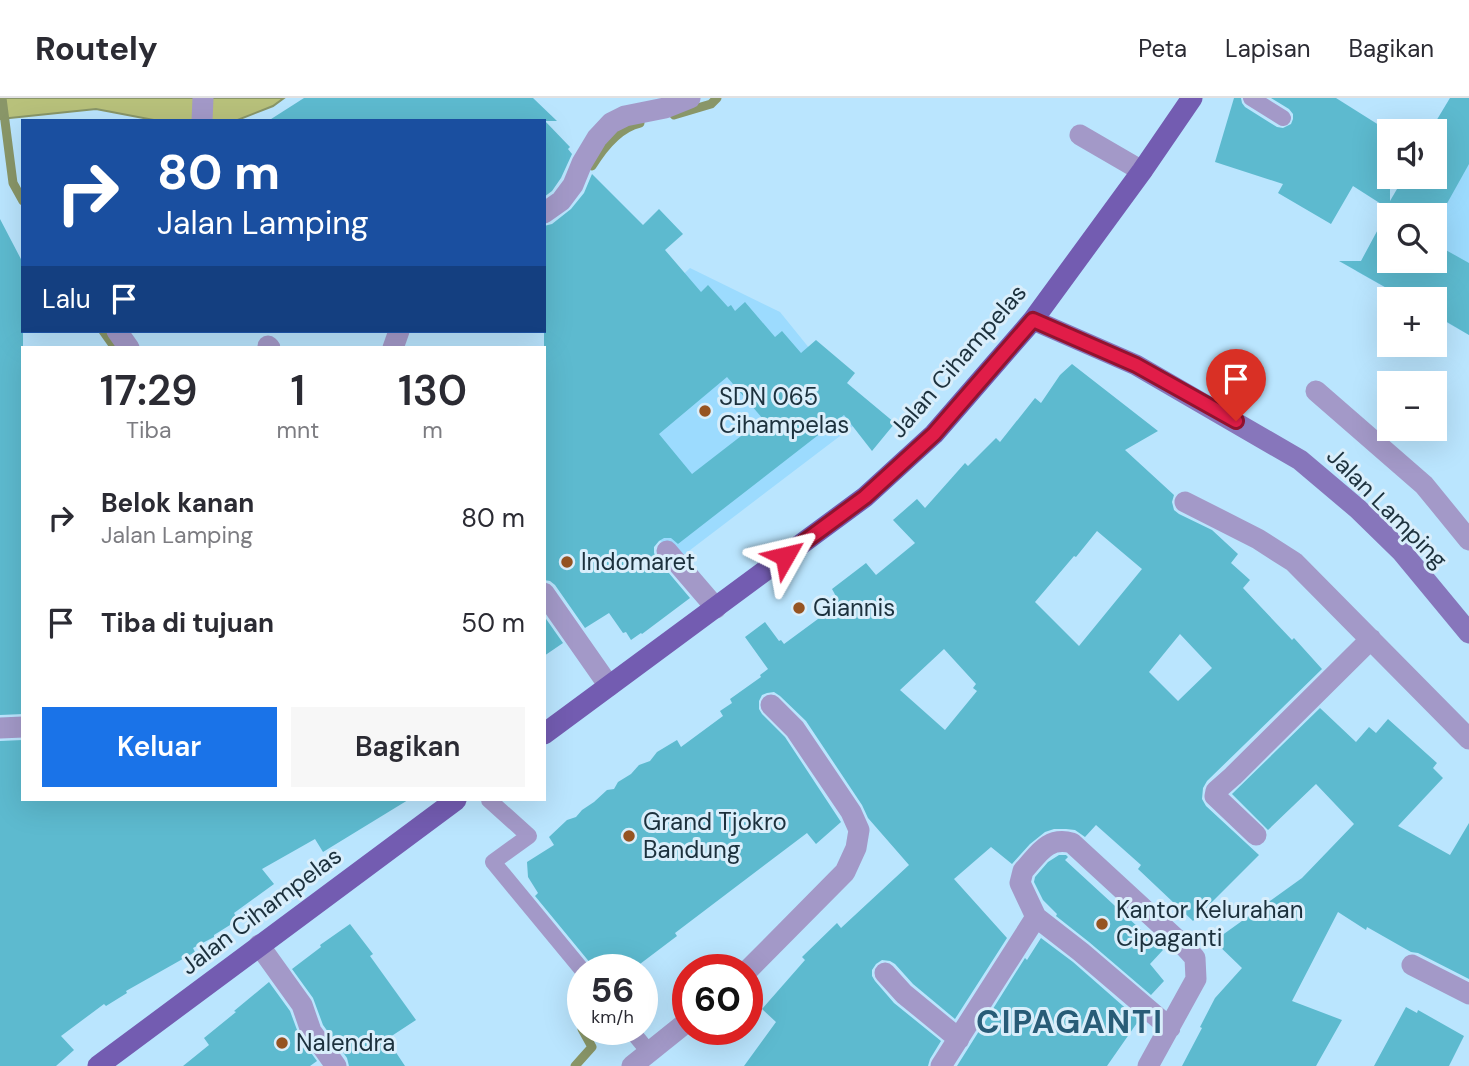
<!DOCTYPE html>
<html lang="id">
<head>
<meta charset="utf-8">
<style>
  :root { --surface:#fff; --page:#f7f7f7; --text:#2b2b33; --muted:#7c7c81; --line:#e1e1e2; --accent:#1a73e8 }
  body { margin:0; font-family:"DM Sans",sans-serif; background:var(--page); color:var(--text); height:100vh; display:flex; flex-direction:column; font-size:26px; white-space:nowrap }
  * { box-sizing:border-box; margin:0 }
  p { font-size:23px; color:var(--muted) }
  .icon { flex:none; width:38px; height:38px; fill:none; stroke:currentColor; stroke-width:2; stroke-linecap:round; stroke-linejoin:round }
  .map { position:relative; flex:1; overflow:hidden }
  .panel { position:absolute; left:21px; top:248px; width:525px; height:455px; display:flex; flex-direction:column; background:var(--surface); border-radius:0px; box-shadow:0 7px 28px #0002 }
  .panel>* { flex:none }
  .banner { position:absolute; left:21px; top:21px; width:525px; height:214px; border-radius:0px; box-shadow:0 7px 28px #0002; background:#1a4fa0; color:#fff; overflow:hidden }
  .tools { position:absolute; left:1377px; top:21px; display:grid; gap:14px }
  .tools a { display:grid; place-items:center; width:70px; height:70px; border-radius:0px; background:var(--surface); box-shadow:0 7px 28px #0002; font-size:35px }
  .speed { position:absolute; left:567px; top:856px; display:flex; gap:14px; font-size:35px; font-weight:700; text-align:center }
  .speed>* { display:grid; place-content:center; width:91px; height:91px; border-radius:50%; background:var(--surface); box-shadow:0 7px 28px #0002; line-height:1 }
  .speed small { font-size:18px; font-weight:400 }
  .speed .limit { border:10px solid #d22; background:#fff; color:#111 }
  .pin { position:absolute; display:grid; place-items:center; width:60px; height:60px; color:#fff; margin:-72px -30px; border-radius:50% 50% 50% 0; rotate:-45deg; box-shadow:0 0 7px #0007 }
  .pin .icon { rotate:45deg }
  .me { position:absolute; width:77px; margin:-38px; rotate:53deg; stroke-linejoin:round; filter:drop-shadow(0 0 5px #0008) }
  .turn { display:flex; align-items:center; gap:24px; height:147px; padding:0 21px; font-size:32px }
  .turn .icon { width:91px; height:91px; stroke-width:2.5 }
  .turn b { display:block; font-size:49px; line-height:60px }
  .then { display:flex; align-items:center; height:66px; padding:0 21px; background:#0003; gap:14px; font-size:26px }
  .eta { display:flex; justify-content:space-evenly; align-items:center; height:119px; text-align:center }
  .eta b { font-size:42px; font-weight:600; line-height:49px }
  .primary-button { display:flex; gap:14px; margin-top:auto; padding:14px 21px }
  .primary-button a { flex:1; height:80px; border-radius:0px; background:var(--accent); color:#fff; font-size:28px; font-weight:600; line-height:80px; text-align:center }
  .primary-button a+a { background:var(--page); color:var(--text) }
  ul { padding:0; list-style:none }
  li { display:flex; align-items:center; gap:21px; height:105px; padding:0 21px }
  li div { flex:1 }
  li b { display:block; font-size:26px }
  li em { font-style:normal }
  header { display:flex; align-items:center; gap:42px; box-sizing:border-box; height:98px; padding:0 35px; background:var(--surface); border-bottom:2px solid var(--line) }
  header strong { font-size:33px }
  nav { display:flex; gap:38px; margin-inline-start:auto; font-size:24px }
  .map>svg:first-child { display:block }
  .built { fill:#9cdbfe; fill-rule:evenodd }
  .water { fill:#b8c17b; stroke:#899668; stroke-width:2 }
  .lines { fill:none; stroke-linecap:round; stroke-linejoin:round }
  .stream { stroke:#899668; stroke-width:9 }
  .building { fill:#5dbacf; fill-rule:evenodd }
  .lane { stroke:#a399c8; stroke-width:16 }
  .street { stroke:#a399c8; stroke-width:21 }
  .secondary { stroke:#8776bb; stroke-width:21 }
  .primary { stroke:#735cb1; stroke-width:21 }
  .route-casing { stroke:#92132f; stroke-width:18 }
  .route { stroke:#e11d48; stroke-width:12 }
  .poi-dot { fill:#965422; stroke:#d9eefb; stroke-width:2.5 }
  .labels { text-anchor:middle; stroke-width:6; stroke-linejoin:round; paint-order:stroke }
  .street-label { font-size:24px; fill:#1c313d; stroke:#d9eefb }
  .poi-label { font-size:24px; fill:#1c313d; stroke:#d9eefb; text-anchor:start }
  .district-label { font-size:32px; font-weight:bold; letter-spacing:2px; fill:#285c77; stroke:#d9eefb }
</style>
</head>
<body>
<header>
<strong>Routely</strong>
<nav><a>Peta</a><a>Lapisan</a><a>Bagikan</a></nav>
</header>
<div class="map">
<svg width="1469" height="968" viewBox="0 0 1469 968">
  <rect width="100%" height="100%" fill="#bae5fe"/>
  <path class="built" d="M1450,0h19v237l-34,-19v-17h-29l-50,-28 50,-94h29v-46h-5zM1390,117h45v46h-45z
    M690,170l90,44 85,105 -188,143 -132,-155z"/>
  <path class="water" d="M0,0h284l-11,8 -38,15h-76l-63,-12 -96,10z"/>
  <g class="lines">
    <path class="stream" d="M2,0l11,85 10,18
      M674,17l37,-11 6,-6
      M592,68c11,-18 26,-38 48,-43
      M103,233l12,17
      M575,968l17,-19 -10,-18"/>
  </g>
  <path class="building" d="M304,0h229l24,23h-12l25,26 -2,2 4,5 -11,24 -9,13 -8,6v-76h-276z
    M1234,0h7l1,5 3,4 32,20 6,1 8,-4 2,-5v-5l-4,-5 -18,-11h65l54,34v69l14,-24h31v-54l15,-25h19v66l-34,61v-10h-37l-8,-5v51h45v-17l34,19v72l-34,-20v-16h-29l-67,-38h22l28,-52 -36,-23 -22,38 -53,-31 5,-9 -68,-22z
    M592,76l51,51 16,-16 24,25 -18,16 36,42 7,-7 20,22 3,-2 4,6 10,-9 30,35 7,-6 19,22 15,-13 39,33 -8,10 48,40 -23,28 -28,-36 -166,129 -7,-6h-7l-5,3 -5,6v6l3,6 33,39 -48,36 -1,-1 -10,7 -5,-8 -3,1 -14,-20 -24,15 -30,-43 -5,-4 -6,-1v-354l8,-2 19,-15 13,-16zM727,279l36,42 -71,55 -33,-40z
    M0,121l23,44v451l-23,1z
    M1072,266l86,67 -33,19 49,45 -2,7 2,8 5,4 33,16 26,24 -7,9 19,17 -7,8 49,52 2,-2 28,31 -115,112 -4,7 -1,11 4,7 53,49 -66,66 -55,-52 3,-4 -45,-40 -11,12 -10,-7 -9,-1h-12l-9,3 -15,12 -18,20 -21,-17 -37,32 53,59 -52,81 -42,-35 -18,-20 -5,-3 -8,-1 -6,4 -4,6v6l3,5 19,22 47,38 -11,18 -2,7h-184l32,-44 -14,-13 43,-49 -3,-3 35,-34 4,5 68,-63 -41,-47 -6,-13 -56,-84 -26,-25 -6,-4 -7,1 -5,2 -3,6v8l3,5 23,23 56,85 -25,22 -9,-11 -132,100 2,3 -41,31 -5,-6 -11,9h-27l-2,-6 -56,-68 3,-3 -10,-16 -1,-15 27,-17 -5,-8 18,-17 9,-3 6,-7 12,-8 13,-12 7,-1 4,-7 13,-8 8,-9 11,-4 7,-9 20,-12 4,7 42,-31 -3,-5 12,-8 -2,-4 31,-22 -1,-2 8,-6 -23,-32 20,-15 14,19 2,-1 3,4 38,-28 -1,-2 17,-14 -6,-11 34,-26 10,12 39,-32 -22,-23 24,-21 8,9 40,-45 3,3 28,-28 4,4 35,-44 6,5 19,-28zM1097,433l45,38 -63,77 -44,-44 39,-46 2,1zM1180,536l32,34 -34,33 -29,-29zM944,551l32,35 -3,4 4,3 -32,39 -45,-40z
    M544,518l19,27 -19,13z
    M1320,610l36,34 13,-15 7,6 12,-14 49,44 -4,5 10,10 -45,48 52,29 19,-32v156l-51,-26 -7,-1 -44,-25 -1,3 -28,-18 -46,89 50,19 -26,46h-134l20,-38 -2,-1 15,-29 27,-30 -28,-27 88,-63 52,-54 -38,-40 -48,46 -36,-36z
    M23,642v60h385l-85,52 -8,-13 -53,30 12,15 -40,29 4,7 -24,15v2l-21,11 2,4 -69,39 1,2 -21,13 -2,-2 -43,32 13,14 -18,16h-56v-325z
    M1059,757h7l2,2 -3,3 98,90 -13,14 14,17 -13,14 -62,-53 -33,-26 1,-2 -14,-14 -9,-18 1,-5 13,-15z
    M350,826l23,30 -3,2 46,64 -29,19 18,27h-56l-2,-8 -24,-33 -10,-27 -21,-29 29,-22 -1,-2z
    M1041,840l32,24 66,58 -32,46h-150l68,-108 2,2z
    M269,884l21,29 10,27 17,23 -7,5h-127l26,-21 -5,-7 32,-26 -2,-1z
    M1406,909l11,6 1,-3 46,26 -15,30h-75z"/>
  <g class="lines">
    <path class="lane" d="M1251,0l32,20
      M489,702l40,36 -36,26 90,109
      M630,931l19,23"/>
    <path class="street" d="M202,23l1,-23
      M1080,37l62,36
      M544,115l17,-12 12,-16 9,-22 15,-25 14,-15 14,-7 40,-8 25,-10
      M117,233l12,17
      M268,248l2,2
      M393,250l6,-17
      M1316,293l108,94 45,55
      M1185,404l73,37 36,23 175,177
      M667,453l49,57
      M544,495l65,93
      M0,630l23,-1
      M1256,737l-41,-39 1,-5 17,-15 138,-137
      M259,847l43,60 9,26 25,35
      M1412,867l57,29
      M747,873l98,-99 11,-24 3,-18 -8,-18 -56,-83 -24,-24
      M885,875l19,21 55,45
      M632,968l56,-45
      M941,968l95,-149
      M1148,968l48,-87 -1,-21 -10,-11 -113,-104c-25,-7 -34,12 -49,28l-3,12 16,34 45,35 89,76"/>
    <path class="secondary" d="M1033,222l103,45 164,95 58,49 44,43 67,81"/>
    <path class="primary" d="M544,636l321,-237 69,-63 99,-114 109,-149 50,-73
      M98,968l358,-266"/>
  </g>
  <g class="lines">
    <defs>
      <path id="route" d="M785,458l80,-59 69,-63 99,-114 103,45 100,56"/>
    </defs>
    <use href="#route" class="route-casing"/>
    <use href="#route" class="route"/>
  </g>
  <g class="poi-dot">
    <circle cx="705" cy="313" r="7"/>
    <circle cx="567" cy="464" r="7"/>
    <circle cx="799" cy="510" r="7"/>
    <circle cx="629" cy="738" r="7"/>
    <circle cx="1102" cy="826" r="7"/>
    <circle cx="282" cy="945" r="7"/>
  </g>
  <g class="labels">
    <g class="street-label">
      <text transform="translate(958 263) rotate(-49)" y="8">Jalan Cihampelas</text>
      <text transform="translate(1387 410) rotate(45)" y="8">Jalan Lamping</text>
      <text transform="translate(261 813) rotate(-37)" y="8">Jalan Cihampelas</text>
    </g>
    <g class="poi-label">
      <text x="719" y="307">SDN 065<tspan x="719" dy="28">Cihampelas</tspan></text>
      <text x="581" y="472">Indomaret</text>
      <text x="813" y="518">Giannis</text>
      <text x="643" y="732">Grand Tjokro<tspan x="643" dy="28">Bandung</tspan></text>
      <text x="1116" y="820">Kantor Kelurahan<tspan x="1116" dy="28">Cipaganti</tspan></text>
      <text x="296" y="953">Nalendra</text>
    </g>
    <g class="district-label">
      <text x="1070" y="935">CIPAGANTI</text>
    </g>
  </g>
</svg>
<div class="tools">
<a><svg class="icon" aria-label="sound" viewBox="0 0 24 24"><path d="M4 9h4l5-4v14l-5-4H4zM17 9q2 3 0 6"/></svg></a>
<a><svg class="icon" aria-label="search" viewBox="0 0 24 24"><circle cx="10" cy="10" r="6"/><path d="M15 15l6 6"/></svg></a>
<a>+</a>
<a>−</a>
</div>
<div class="speed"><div>56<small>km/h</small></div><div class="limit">60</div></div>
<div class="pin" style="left:1236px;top:323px;background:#d93025"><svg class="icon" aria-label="arrive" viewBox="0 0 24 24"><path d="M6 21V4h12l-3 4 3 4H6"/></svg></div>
<svg class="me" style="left:785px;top:458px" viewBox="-20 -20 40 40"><path d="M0-17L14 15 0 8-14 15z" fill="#e11d48" stroke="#fff" stroke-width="4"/></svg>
<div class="banner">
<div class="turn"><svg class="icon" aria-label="right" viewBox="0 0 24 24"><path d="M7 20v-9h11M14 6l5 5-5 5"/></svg><div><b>80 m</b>Jalan Lamping</div></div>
<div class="then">Lalu<svg class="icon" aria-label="arrive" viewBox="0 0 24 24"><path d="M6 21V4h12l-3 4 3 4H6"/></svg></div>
</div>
<section class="panel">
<div class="eta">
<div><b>17:29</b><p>Tiba</p></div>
<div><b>1</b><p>mnt</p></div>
<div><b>130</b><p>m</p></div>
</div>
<ul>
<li><svg class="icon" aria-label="right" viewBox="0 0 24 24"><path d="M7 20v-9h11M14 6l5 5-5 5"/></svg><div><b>Belok kanan</b><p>Jalan Lamping</p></div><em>80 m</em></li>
<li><svg class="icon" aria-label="arrive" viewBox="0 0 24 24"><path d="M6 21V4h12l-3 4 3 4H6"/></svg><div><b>Tiba di tujuan</b></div><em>50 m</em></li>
</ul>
<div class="primary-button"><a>Keluar</a><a>Bagikan</a></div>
</section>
</div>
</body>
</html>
